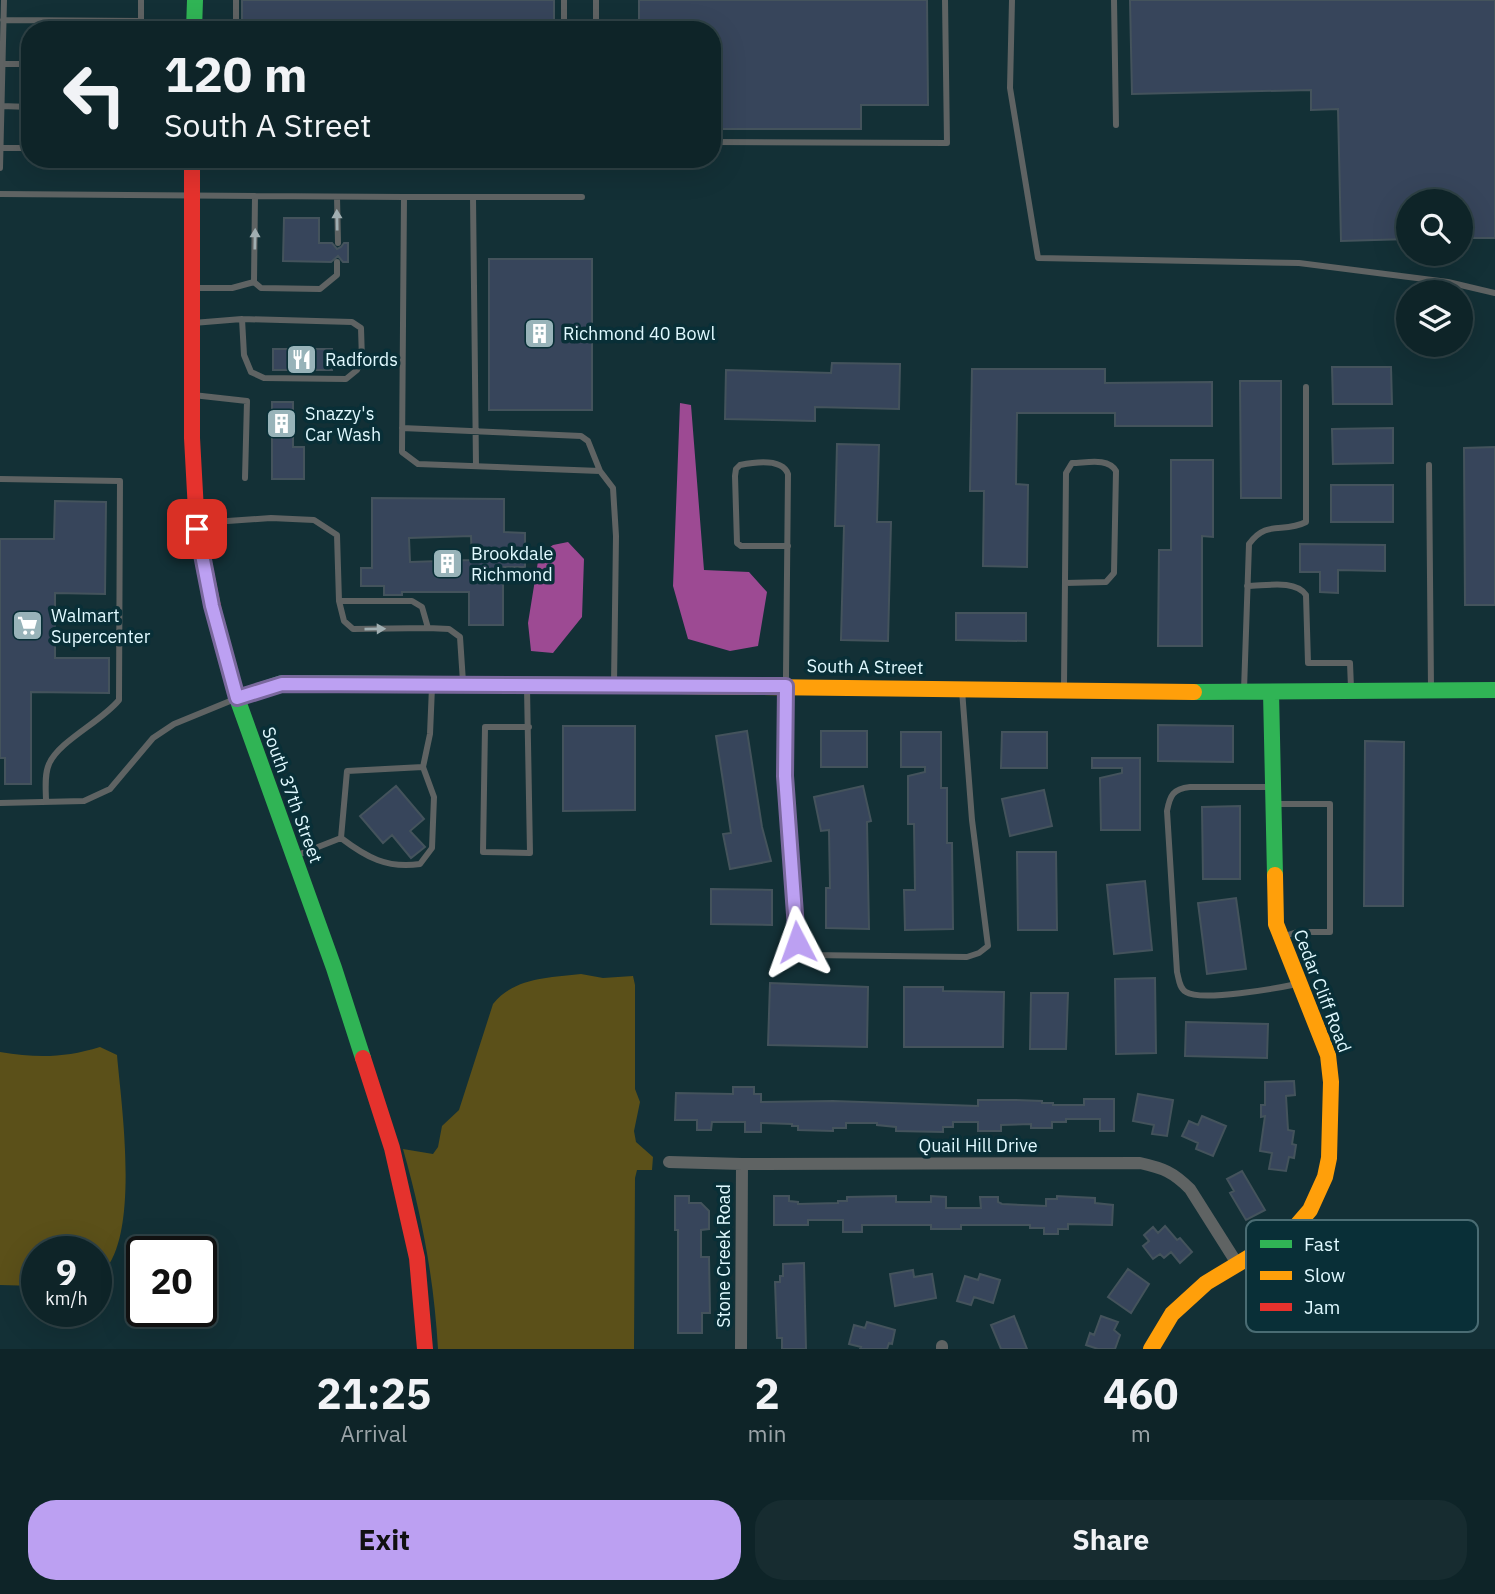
<!DOCTYPE html>
<html lang="en">
<head>
<meta charset="utf-8">
<style>
  :root { --surface:#0e2428; --page:#172c30; --text:#f1f3f6; --muted:#9ba4a8; --line:#2e4145; --accent:#bca0f2 }
  body { margin:0; font-family:"IBM Plex Sans",sans-serif; background:var(--page); color:var(--text); height:100vh; display:flex; flex-direction:column; font-size:26px; white-space:nowrap }
  * { box-sizing:border-box; margin:0 }
  p { font-size:23px; color:var(--muted) }
  .icon { flex:none; width:38px; height:38px; fill:none; stroke:currentColor; stroke-width:2; stroke-linecap:round; stroke-linejoin:round }
  .map { position:relative; height:1349px; overflow:hidden }
  .sheet { display:flex; flex-direction:column; background:var(--surface); flex:1 }
  .sheet>* { flex:none }
  .top-card { position:absolute; left:21px; top:21px; width:700px; height:147px; border-radius:28px; box-shadow:0 7px 28px #0002,0 0 0 2px var(--line); background:#0e2428; color:var(--text); overflow:hidden }
  .fabs { position:absolute; left:1396px; top:189px; display:grid; gap:14px }
  .fabs a { display:grid; place-items:center; width:77px; height:77px; border-radius:50%; background:var(--surface); box-shadow:0 7px 28px #0002,0 0 0 2px var(--line); font-size:35px }
  .speed { position:absolute; left:21px; top:1236px; display:flex; gap:14px; font-size:35px; font-weight:700; text-align:center }
  .speed>* { display:grid; place-content:center; width:91px; height:91px; border-radius:50%; background:var(--surface); box-shadow:0 7px 28px #0002,0 0 0 2px var(--line); line-height:1 }
  .speed small { font-size:18px; font-weight:400 }
  .speed .limit { border:4px solid #111; border-radius:10px; background:#fff; color:#111 }
  .pin { position:absolute; display:grid; place-items:center; width:60px; height:60px; color:#fff; margin:-30px; border-radius:14px; box-shadow:0 4px 10px #0006 }
  .me { position:absolute; width:77px; margin:-38px; rotate:356deg; stroke-linejoin:round; filter:drop-shadow(0 0 5px #0008) }
  .turn { display:flex; align-items:center; gap:24px; height:147px; padding:0 28px; font-size:32px }
  .turn .icon { width:91px; height:91px; stroke-width:2.5 }
  .turn b { display:block; font-size:49px; line-height:60px }
  .eta { display:flex; justify-content:space-evenly; align-items:center; height:119px; text-align:center }
  .eta b { font-size:42px; font-weight:700; line-height:49px }
  .primary-button { display:flex; gap:14px; margin-top:auto; padding:14px 28px }
  .primary-button a { flex:1; height:80px; border-radius:28px; background:var(--accent); color:#111; font-size:28px; font-weight:700; line-height:80px; text-align:center }
  .primary-button a+a { background:var(--page); color:var(--text) }
  .map>svg:first-child { display:block }
  .green { fill:#5b5019 }
  .water { fill:#9d4a93 }
  .building { fill:#37455b; stroke:#44535c; stroke-width:2; fill-rule:evenodd }
  .lines { fill:none; stroke-linecap:round; stroke-linejoin:round }
  .lane { stroke:#5f6363; stroke-width:6 }
  .street { stroke:#5f6363; stroke-width:12 }
  .fast { stroke:#30b455; stroke-width:16 }
  .slow { stroke:#ff9f0a; stroke-width:16 }
  .jam { stroke:#e5322d; stroke-width:16 }
  .oneway { fill:#a0aeb1 }
  .route-casing { stroke:#7a689d; stroke-width:18 }
  .route { stroke:#bca0f2; stroke-width:12 }
  .labels { text-anchor:middle; stroke-width:7; stroke-linejoin:round; paint-order:stroke }
  .poi-label { font-size:18px; fill:#e0f9ff; stroke:#092f37; text-anchor:start }
  .street-label { font-size:18px; fill:#e0f9ff; stroke:#092f37 }
  .key { fill:#092f37; stroke:#4a6c73; stroke-width:2 }
  .key-label { font-size:19px; fill:#e0f9ff }
</style>
</head>
<body>
<div class="map">
<svg width="1495" height="1349" viewBox="0 0 1495 1349">
  <rect width="100%" height="100%" fill="#133036"/>
  <path class="green" d="M581,974l22,4 30,-2 2,9v104l5,13 -6,29 2,11 17,15 -1,13h-15l-2,8 -1,171h-196c-4,-70 -16,-133 -35,-200l30,5 5,-7 4,-21 17,-16 34,-106c22,-27 56,-26 88,-30z
    M100,1047l17,8c4,49 26,193 -21,223v-27h-59v35l-37,-1v-233c37,6 64,6 100,-5z"/>
  <path class="water" d="M680,403l11,2 13,165 45,2 18,20 -9,54 -28,5 -42,-12 -15,-53z
    M568,542l16,17 -2,58 -29,36 -22,-2 -3,-28 11,-68 14,-10z"/>
  <path class="building" d="M242,0h312v30h-312z
    M639,0h288l1,105h-67v24h-149v-99h-73z
    M1130,0h365v238h-34v-37h-52v38l-68,2 -3,-132 -27,1v-20l-179,4z
    M284,218h35v25h13l5,6 4,-2 3,-4h4v19h-5l-5,-6 -7,6 -48,-1z
    M489,259h103v151h-103z
    M273,349h59v21h-59z
    M832,363l68,1 -1,45 -84,-2v14l-90,-2 1,-49 105,3z
    M1332,367h59l1,37h-59z
    M972,369h133v14l107,-1v44h-97v-13h-98l-1,71 12,1 -1,82 -44,-1 1,-75h-14z
    M1240,381h41v117h-40z
    M272,402h21v45h11v32h-32z
    M1393,428v35l-60,1 -1,-35z
    M837,444l42,1 -2,77h14l-3,119 -47,-1 3,-114h-9z
    M1495,447v158h-30l-1,-157z
    M1171,460h42v77l-11,-1v110h-44l1,-96h12z
    M1331,485h62v37h-62z
    M372,498l132,1v33l21,1v34h-22v58h-34v-33h-67v3h-18v-9h-23v-18h11zM471,536l1,24 -62,2 -1,-24z
    M55,501l51,1 -1,92 -50,-1v65h54v35l-78,-1v92h-26v-26h-5v-219h54z
    M1300,544l85,1v26l-47,-1v23l-18,-1v-20h-20z
    M956,613h70v28l-70,-1z
    M1158,725l75,1v36l-75,-1z
    M563,726h72v84l-72,1z
    M747,731l15,96 9,34 -41,8 -7,-35 8,-1 -15,-97z
    M821,731h46v36h-46z
    M901,732h40v56h6v55h5l1,86 -48,1 -1,-40h11l-1,-66h-6v-48l17,-4v-5h-24z
    M1002,732h45v36h-46z
    M1365,741l39,1 -1,164h-39z
    M1092,758h48v72h-39l-1,-52 22,-5v-5h-30z
    M396,786l28,33 -14,12 15,16 -14,11 -19,-23 -9,8 -23,-27z
    M863,786l8,35 -4,1 2,107 -43,-1v-40h4l-1,-58 -8,1 -7,-34z
    M1044,790l8,36 -42,10 -8,-37z
    M1240,806v73h-37l-1,-72z
    M1017,852h39l1,78h-39z
    M1145,881l7,69 -38,4 -7,-69z
    M711,889l61,1v35l-61,-1z
    M1236,898l10,71 -39,5 -9,-71z
    M1155,978l1,75 -40,1 -1,-75z
    M770,983l98,4 -1,60 -99,-2z
    M904,987h39v4l61,1 -1,55h-99z
    M1031,993h37l-2,56h-36z
    M1186,1022l82,2 -1,34 -82,-2z
    M1294,1081l1,14 -9,1 2,34 6,1 -2,13 4,1 -2,13 -5,-1 -3,14 -17,-2 3,-16 -12,-2 5,-35 -4,1v-12h4v-23z
    M733,1087h21v7h7v8l72,-1 145,5v-6h38l26,1v2h11v2h31v-6h30v32h-14v-12h-34v3h-14v6h-21v-4l-30,1v6h-23v-9h-25v5h-10v5l-47,-1v-4l-19,-2v-2h-31v5h-13v3l-35,-1v-4h-6v-2l-31,-1v9h-16v-10h-33l-1,8h-14v-10h-22l1,-27 57,1z
    M1138,1094l35,6 -6,36 -15,-2 2,-9 -21,-4z
    M1202,1116l24,10 -13,30 -17,-7 2,-6 -16,-7 7,-15 9,4z
    M1242,1171l23,39 -19,10 -16,-27 4,-2 -7,-12z
    M675,1196h14v7h12l8,8v18l-8,1v27h8l1,56h-8v20h-24v-103h-3z
    M774,1196h15v5l9,1v2l40,-1v-2h9v-4l49,-1v6h35v-6l15,1v11h35l-1,-11h18v5l4,2 44,2v-7h11v-3l38,2v5l18,2 -1,20 -44,-1v5h-10v5h-14v-6h-14v-3h-69v4h-30v-4h-69v7h-19v-12h-35v5h-34z
    M1165,1226l12,14 3,-2 12,14 -12,11 -9,-11 -7,6 -4,-4 -7,5 -10,-13 6,-5 -5,-6 9,-8 5,6z
    M804,1263l2,86h-24v-11h-5l-2,-56h5v-6h3v-12z
    M1128,1269l21,15 -18,29 -23,-16z
    M913,1270l1,7 18,-3 4,24 -41,8 -5,-32z
    M980,1274l20,6 -7,23 -19,-6 -3,8 -14,-4 8,-25 13,4z
    M1014,1316l13,33h-26l-10,-24z
    M1101,1316l17,6 -4,8 6,5 -5,14h-17l-12,-4 4,-12 4,2z
    M867,1322l28,8 -3,14 -3,-1 -2,6h-27l1,-2 -12,-3 5,-19 11,3z"/>
  <g class="lines">
    <path class="lane" d="M141,0v30
      M1012,0l-2,88 28,170 261,5 149,19 47,11
      M1114,0l2,125
      M3,20l138,1
      M236,30v-30
      M564,30v-30
      M596,30v-30
      M3,64h27
      M1,106l29,1
      M712,142l235,1 -2,-143
      M0,148h30
      M0,168l4,-168
      M0,194l404,3 -2,255 16,12 182,7 13,17 3,48 -2,148
      M337,197l1,46
      M404,197h178
      M473,197l3,269
      M254,282l7,6 59,1 17,-14v-13
      M254,282l1,-86
      M193,288h39l22,-6
      M193,323l49,-4 110,3 9,6 1,32 -5,10 -11,9 -82,-1 -13,-6 -7,-17 -2,-36
      M193,395l54,6 -2,77
      M402,428l179,8 7,5 12,30
      M1429,465l2,223
      M0,479l120,2 -1,219c-18,22 -60,41 -70,64 -5,11 -3,26 -3,38
      M199,523l72,-5 43,2 23,15 2,66h73l10,6 6,21 21,1 11,8 3,45
      M788,546h-47l-4,-3 -2,-67 1,-7 4,-4c15,-3 42,-7 48,9l-3,302 12,165 12,14 158,2 12,-4 9,-7 -16,-126 -10,-130
      M1247,586c18,0 48,-7 59,9l2,68h42l1,25
      M339,601l5,20 9,8 75,-1
      M1064,687l2,-214 6,-10c14,0 36,-6 44,8l-2,102 -8,9 -41,1
      M527,688l3,165 -47,-1 2,-125h44
      M1244,690l5,-146c18,-25 34,-10 57,-22v-135
      M1271,787h-81c-17,2 -20,8 -23,24l10,161c2,7 2,16 9,20 15,10 92,-4 111,-8
      M0,803l84,-2 26,-12 43,-51 21,-14 61,-25
      M1276,804h54v128h-33l-15,5
      M341,838c25,19 46,31 79,26l12,-16 2,-51 -11,-30
      M295,856l46,-18 6,-67 76,-4 7,-33 2,-47"/>
    <path class="street" d="M669,1162l73,2 398,-1c23,5 33,9 50,26l48,76
      M942,1346v3
      M741,1349l1,-185"/>
    <path class="fast" d="M194,30l1,-30
      M214,612l23,86 97,270 29,90
      M1194,692l301,-2
      M1271,692l4,183
      M237,698l45,-15 310,2"/>
    <path class="slow" d="M592,685l602,7
      M1151,1349l21,-35 34,-31 85,-51 19,-22 15,-33 4,-19 2,-76 -3,-27 -52,-131 -1,-49"/>
    <path class="jam" d="M192,159v279l5,91 17,83
      M363,1058l29,90 25,110 8,91"/>
  </g>
  <defs><path id="oneway-solid" d="M-6-.8H1V-3.2L6.5 0L1 3.2V.8H-6Z" transform="scale(1.75)"/></defs>
  <g class="oneway">
    <use href="#oneway-solid" transform="translate(337 220) rotate(-91)"/>
    <use href="#oneway-solid" transform="translate(255 239) rotate(-89)"/>
    <use href="#oneway-solid" transform="translate(375 629) rotate(-1)"/>
  </g>
  <g class="lines">
    <defs>
      <path id="route" d="M197,529l15,77 25,92 45,-14 504,2 -1,90 12,166"/>
    </defs>
    <use href="#route" class="route-casing"/>
    <use href="#route" class="route"/>
  </g>
  <defs>
    <symbol id="building-square" viewBox="-11 -11 22 22"><rect x="-9" y="-9" width="18" height="18" rx="4" fill="#98b3b9" stroke="#092f37"/><path d="M-4-6H4V6H1V3H-1V6H-4ZM-2.5-4.3h1.7v1.8h-1.7ZM.8-4.3h1.7v1.8H.8ZM-2.5-1h1.7V.8h-1.7ZM.8-1h1.7V.8H.8Z" fill="#fff"/></symbol>
    <symbol id="restaurant-square" viewBox="-11 -11 22 22"><rect x="-9" y="-9" width="18" height="18" rx="4" fill="#98b3b9" stroke="#092f37"/><path d="M-5-6h1v4h1v-4h1v4h1v-4h1v5L-1.5 .5V6h-2V.5L-5-1ZM5-6V6H3V1.5H1.5Q1.5-4 5-6Z" fill="#fff"/></symbol>
    <symbol id="supermarket-square" viewBox="-11 -11 22 22"><rect x="-9" y="-9" width="18" height="18" rx="4" fill="#98b3b9" stroke="#092f37"/><path d="M-6-5.5h2.5l.6 2H6L4.5 2H-2.5L-4.4-4H-6ZM-1.5 3.2a1.3 1.3 0 1 0 .1 0ZM3 3.2a1.3 1.3 0 1 0 .1 0Z" fill="#fff"/></symbol>
  </defs>
  <g fill-rule="evenodd">
    <use href="#building-square" x="522" y="316" width="35" height="35"/>
    <use href="#restaurant-square" x="284" y="342" width="35" height="35"/>
    <use href="#building-square" x="264" y="406" width="35" height="35"/>
    <use href="#building-square" x="430" y="546" width="35" height="35"/>
    <use href="#supermarket-square" x="10" y="608" width="35" height="35"/>
  </g>
  <g class="labels">
    <g class="poi-label">
      <text x="563" y="340">Richmond 40 Bowl</text>
      <text x="325" y="366">Radfords</text>
      <text x="305" y="420">Snazzy's<tspan x="305" dy="21">Car Wash</tspan></text>
      <text x="471" y="560">Brookdale<tspan x="471" dy="21">Richmond</tspan></text>
      <text x="51" y="622">Walmart<tspan x="51" dy="21">Supercenter</tspan></text>
    </g>
    <g class="street-label">
      <text transform="translate(865 667) rotate(1)" y="6">South A Street</text>
      <text transform="translate(292 795) rotate(70)" y="6">South 37th Street</text>
      <text transform="translate(1322 991) rotate(69)" y="6">Cedar Cliff Road</text>
      <text x="978" y="1152">Quail Hill Drive</text>
      <text transform="translate(724 1256) rotate(-90)" y="6">Stone Creek Road</text>
    </g>
  </g>
  <rect x="1246" y="1220" width="232" height="112" rx="10" class="key"/>
  <rect x="1260" y="1240" width="32" height="8" fill="#30b455"/>
  <rect x="1260" y="1271" width="32" height="9" fill="#ff9f0a"/>
  <rect x="1260" y="1303" width="32" height="8" fill="#e5322d"/>
  <g class="key-label">
    <text x="1304" y="1251">Fast</text>
    <text x="1304" y="1282">Slow</text>
    <text x="1304" y="1314">Jam</text>
  </g>
</svg>
<div class="fabs">
<a><svg class="icon" aria-label="search" viewBox="0 0 24 24"><circle cx="10" cy="10" r="6"/><path d="M15 15l6 6"/></svg></a>
<a><svg class="icon" aria-label="layers" viewBox="0 0 24 24"><path d="M12 4l9 5-9 5-9-5zM3 14l9 5 9-5"/></svg></a>
</div>
<div class="speed"><div>9<small>km/h</small></div><div class="limit">20</div></div>
<div class="pin" style="left:197px;top:529px;background:#d93025"><svg class="icon" aria-label="arrive" viewBox="0 0 24 24"><path d="M6 21V4h12l-3 4 3 4H6"/></svg></div>
<svg class="me" style="left:797px;top:942px" viewBox="-20 -20 40 40"><path d="M0-17L14 15 0 8-14 15z" fill="#bca0f2" stroke="#fff" stroke-width="4"/></svg>
<div class="top-card">
<div class="turn"><svg class="icon" aria-label="left" viewBox="0 0 24 24"><path d="M17 20v-9H6M10 6l-5 5 5 5"/></svg><div><b>120 m</b>South A Street</div></div>
</div>
</div>
<section class="sheet">
<div class="eta">
<div><b>21:25</b><p>Arrival</p></div>
<div><b>2</b><p>min</p></div>
<div><b>460</b><p>m</p></div>
</div>
<div class="primary-button"><a>Exit</a><a>Share</a></div>
</section>
</body>
</html>
